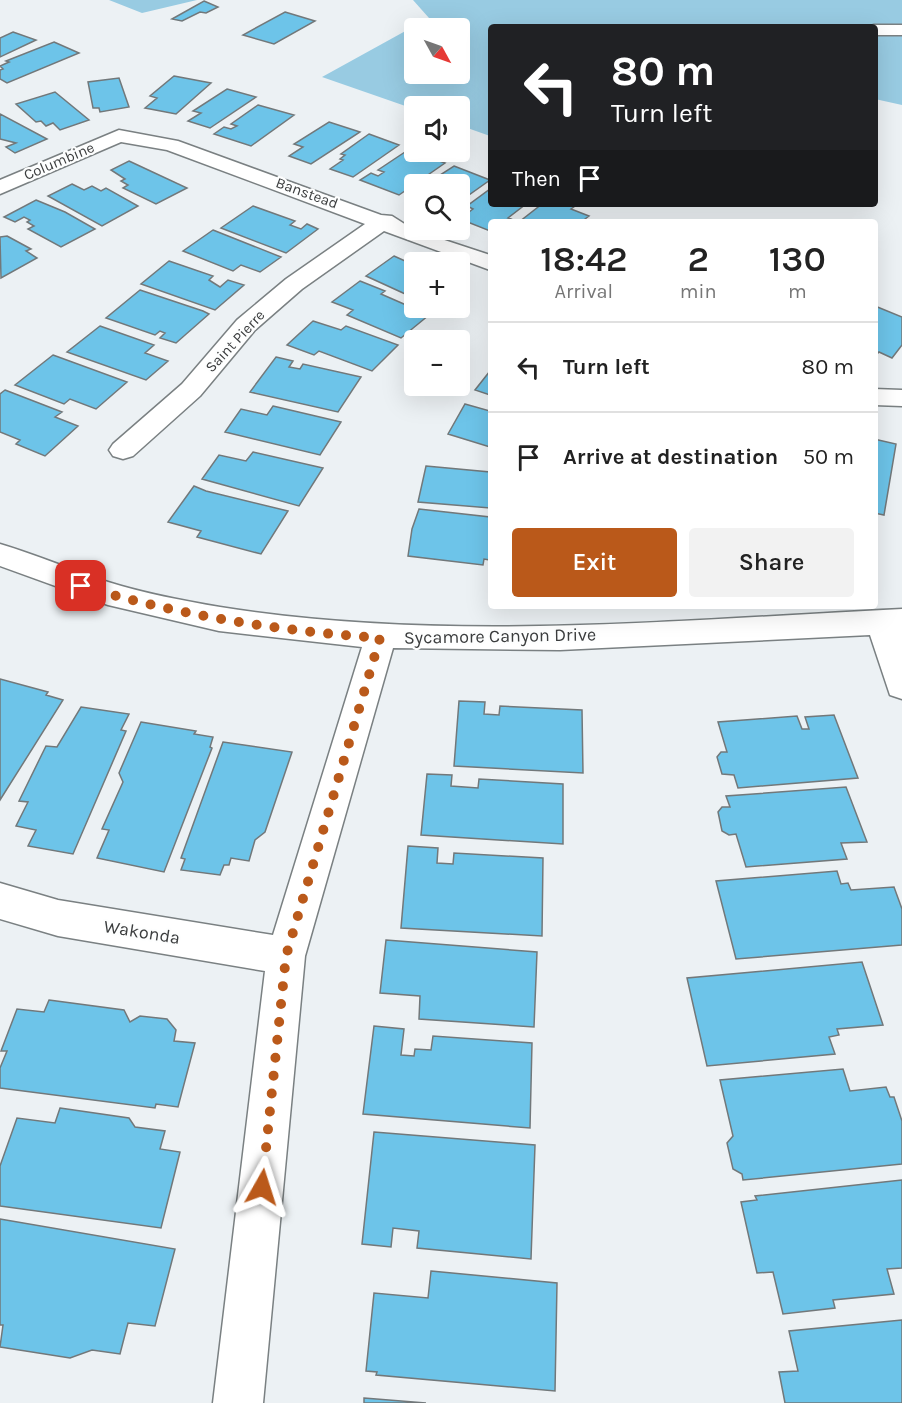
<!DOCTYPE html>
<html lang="en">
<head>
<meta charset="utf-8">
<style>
  :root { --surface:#fff; --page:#f2f2f2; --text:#222; --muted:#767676; --line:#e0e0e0; --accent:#ba591a }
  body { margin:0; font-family:Karla,sans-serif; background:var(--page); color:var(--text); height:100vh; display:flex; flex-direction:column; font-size:22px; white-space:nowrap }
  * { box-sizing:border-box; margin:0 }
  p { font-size:20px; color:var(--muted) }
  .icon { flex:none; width:33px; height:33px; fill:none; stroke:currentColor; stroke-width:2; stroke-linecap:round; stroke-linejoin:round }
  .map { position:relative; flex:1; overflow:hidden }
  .details { position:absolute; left:488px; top:219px; width:390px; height:390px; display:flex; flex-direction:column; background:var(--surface); border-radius:6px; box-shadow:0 6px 24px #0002 }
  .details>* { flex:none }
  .top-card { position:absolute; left:488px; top:24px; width:390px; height:183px; border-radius:6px; box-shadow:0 6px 24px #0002; background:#202124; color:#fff; overflow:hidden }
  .needle { width:39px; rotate:130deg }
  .fabs { position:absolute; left:404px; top:18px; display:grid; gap:12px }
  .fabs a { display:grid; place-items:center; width:66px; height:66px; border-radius:6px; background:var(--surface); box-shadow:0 6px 24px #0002; font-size:30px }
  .pin { position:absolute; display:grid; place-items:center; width:51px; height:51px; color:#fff; margin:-26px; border-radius:12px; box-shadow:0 3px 9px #0006 }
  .me { position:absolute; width:66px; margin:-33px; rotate:6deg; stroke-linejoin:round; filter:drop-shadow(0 0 4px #0008) }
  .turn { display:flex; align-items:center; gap:21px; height:126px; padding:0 24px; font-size:27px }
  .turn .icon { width:78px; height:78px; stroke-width:2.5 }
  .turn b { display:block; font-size:42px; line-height:51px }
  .then { display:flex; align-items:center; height:57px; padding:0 24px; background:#0003; gap:12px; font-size:22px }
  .eta { display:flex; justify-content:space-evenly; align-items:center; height:102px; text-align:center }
  .eta b { font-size:36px; font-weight:600; line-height:42px }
  .button { display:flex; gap:12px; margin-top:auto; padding:12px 24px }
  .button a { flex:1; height:69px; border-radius:6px; background:var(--accent); color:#fff; font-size:24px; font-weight:600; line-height:69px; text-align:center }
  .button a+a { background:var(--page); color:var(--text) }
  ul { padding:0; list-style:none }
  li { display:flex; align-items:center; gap:18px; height:90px; padding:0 24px; border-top:2px solid var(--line) }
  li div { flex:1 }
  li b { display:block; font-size:22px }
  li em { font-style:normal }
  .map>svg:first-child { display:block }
  .green { fill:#98cbe2; fill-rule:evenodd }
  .building { fill:#6dc4e9; stroke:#72787a; stroke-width:1.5 }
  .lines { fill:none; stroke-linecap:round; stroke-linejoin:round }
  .street-casing { stroke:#7a8082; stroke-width:3 }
  .street { fill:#fff; fill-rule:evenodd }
  .route { stroke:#ba591a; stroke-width:10; stroke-dasharray:0 18 }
  .labels { text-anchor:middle; stroke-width:4.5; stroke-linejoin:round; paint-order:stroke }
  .far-street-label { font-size:15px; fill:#3b3d3e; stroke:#fdfefe }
  .street-label { font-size:18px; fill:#3b3d3e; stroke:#fdfefe }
</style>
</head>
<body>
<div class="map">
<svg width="902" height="1403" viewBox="0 0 902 1403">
  <rect width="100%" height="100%" fill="#ecf1f4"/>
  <path class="green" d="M109,0h88l-55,13z
    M413,0h489v105l-27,-6 -1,-72h-384v109l-31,-11v-19h-45v3l-92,-32 107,-59zM414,28h45v46h-45z"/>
  <path class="building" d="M204,1l14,6 -12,6 -6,-1 -18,9 -10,-2z
    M285,12l30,9 -41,23 -31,-9z
    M13,32l23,8 -36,17v-19z
    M54,42l25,11 -72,30 -7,-4v-9l3,-1 -3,-3 9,-4 -3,-1z
    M174,76l37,7 -35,31 -31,-6 12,-10 -7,-2z
    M119,78l10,29 -29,5 -1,-4h-6l-5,-26z
    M227,89l29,8 -46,31 -22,-7 13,-8 -8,-2z
    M55,92l34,28 -29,10 -7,-7 -7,3 -5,-5 -5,1 -20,-18z
    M258,105l36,10 -43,31 -37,-12 10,-7 7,2 6,-3 -6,-2z
    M0,114l47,25 -32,14 -9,-6 10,-4 -16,-4z
    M329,122l31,10 -49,32 -22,-8 14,-9 -9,-3z
    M369,134l30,11 -46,32 -23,-8 13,-9 -3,-1 5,-4 -4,-1z
    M408,150l37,13 -46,32 -39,-15 11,-7 7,3 6,-4 -6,-2z
    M129,161l15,7 43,20 -31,16 -33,-16 5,-3 -7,-4 4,-2 -14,-9z
    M454,166l36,14 -31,22v-18h-33z
    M72,184l12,6 8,-4 9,5 5,-3 32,18 -36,20 -54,-30z
    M490,189v15h36l-18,14 3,1 -4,3h-17v9l-30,-12 13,-10 -6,-3z
    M36,200l29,12 30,17 -34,18 -33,-18 6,-3 -7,-4 3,-2 -6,-3 -9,5 -11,-5z
    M542,204h36l-7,5 18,7 -8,6h-62z
    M253,206l42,15 -5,4 11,4 6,-5 11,5 -32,24 -65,-25z
    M213,230l68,27 -21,15 -19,-7 -8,6 -50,-20z
    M7,236l24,13 -5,2 11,7 -36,20 -1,-41z
    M394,256l20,9v33l-48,-22z
    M169,261l44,15 -4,4 11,7 8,-7 16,5 -29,25 -74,-26z
    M360,281l25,10 -4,3 48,21 -28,23 -54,-23 6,-5 -21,-8z
    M140,290l63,21 6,3 -33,29 -16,-5 5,-5 -5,-2 -5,4 -49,-17z
    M875,306l27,11v28l-10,13 -13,-6 -5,5z
    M313,321l28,9 5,-4 52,19 -26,26 -53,-20 -5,4 -27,-10z
    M100,326l54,19 -9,8 23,8 -22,19 -79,-28z
    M53,355l74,27 -31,27 -26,-10 -6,5 -49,-19z
    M276,357l17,4 -4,6 11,2 3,-5 58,13 -23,35 -88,-20z
    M490,371v24l-15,-5z
    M5,390l57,22 -7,5 23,9 -33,30 -29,-12 4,-4 -20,-8v-38z
    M465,404l25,7v36l-42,-13z
    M273,406l68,16 -21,33 -95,-23 16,-23 26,6z
    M874,439l22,5 -12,71 -10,-2z
    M253,452l70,16 -24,38 -97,-27 17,-24 27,6z
    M426,466l64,6v36l-72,-6z
    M194,486l12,5 82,20 -27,43 -64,-17 4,-6 -33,-9z
    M419,509l71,8v43l-6,-1 -1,6 -75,-9 4,-27z
    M0,679l48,13 -2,3 17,5 -63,100z
    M459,701l26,1 -1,12 15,1 1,-9 82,4 1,63 -129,-7z
    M81,707l48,7 -8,16 5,1 -53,123 -45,-8 8,-16 -20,-4 12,-24 -9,-1 27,-55 11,1z
    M834,715l24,63 -120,10 -4,-13 -12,-1 -5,-17 4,-5h6l-9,-30 79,-6 5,13h7l-4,-12z
    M141,722l55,9 -2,3 19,3 -3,10 2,1 -48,124 -67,-14 12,-28 -7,-1 21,-47 -4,-9z
    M223,742l69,10 -27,80 -10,8 -6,21 -18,-3 -2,7h-5l-4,10 -39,-5 4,-11 -4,-1z
    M427,774l25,1 -1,11 27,2 1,-9 84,5v60l-142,-9z
    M846,787l21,55 -26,1 6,16 -101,8 -10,-33 -7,1 -7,-4 -4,-19 4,-5h8l-4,-11z
    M408,846l30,2 -1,15 16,1 1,-11 89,5 -1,78 -141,-8z
    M837,871l4,13 7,-1 3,7 43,-3 8,22v36l-166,14 -20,-78z
    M386,940l151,12 -3,75 -115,-8 1,-23 -40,-3z
    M862,962l21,63 -46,4 2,6 -10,2 6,17 -128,12 -20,-88z
    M49,1000l75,10 6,12 10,-6 27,3 9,11 -2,11 21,2 -17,64 -22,-3 -1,4 -155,-20v-20l7,-17h-6l16,-42 27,3z
    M374,1026l30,3 -3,26 13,1 1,-7 16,1 2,-14 99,7 -2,85 -167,-14z
    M843,1069l7,22 36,-4 4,10h4l8,24v43l-159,16 -1,-6 -9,-5 -6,-26 6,-7 -13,-56z
    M60,1108l69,10 6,9 30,4 -5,18 20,3 -19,76 -161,-22v-40l17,-48 38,5z
    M374,1132l161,13 -4,114 -114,-11 2,-17 -26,-3 -2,19 -29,-3z
    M902,1180v88l-15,1 7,25 -61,6 2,8 -52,6 -10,-42 -16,1 -16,-71 16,-2 -2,-4z
    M0,1219l175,30 -20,77 -27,-3 -8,31 -28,-4 -22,8 -70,-11 3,-22h-3z
    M431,1271l126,12 -2,108 -179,-16 1,-3 -11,-1 8,-78 54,5z
    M902,1320v83h-117l-6,-31 19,-1 -9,-40z
    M364,1398l62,5h-62z"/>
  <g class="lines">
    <defs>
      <path id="street" d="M874,25h28v10h-28v-8h-7z
        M119,130l59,11 203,74 11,1 22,14 76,25v15l-106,-39 -82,58 -47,41 -55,66 -67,60 -10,3 -10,-3 -4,-6 4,-6 69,-60 55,-64 49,-41 79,-55 -198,-74 -46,-8 -121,52v-14z
        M874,389l28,1v16l-28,-1z
        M0,544c37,11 72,26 108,38 35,11 76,19 112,25 226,36 455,13 682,2v90l-12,-4 -20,-60 -310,15 -167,-2 -88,308 -42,447h-50l52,-432 -207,-35 -58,-17v-36l58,17 215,35 89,-288 -143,-16 -111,-26 -108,-39z"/>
    </defs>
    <use href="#street" class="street-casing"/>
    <use href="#street" class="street"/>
  </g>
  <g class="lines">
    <path class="route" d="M81,586c96,29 198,45 299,52l-94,318 -24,231"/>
  </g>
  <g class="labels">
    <g class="far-street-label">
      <text transform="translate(59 161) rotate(-23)" y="5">Columbine</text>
      <text transform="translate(307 193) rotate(20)" y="5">Banstead</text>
      <text transform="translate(235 341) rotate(-47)" y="5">Saint Pierre</text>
    </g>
    <g class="street-label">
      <text transform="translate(500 636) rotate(-1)" y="6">Sycamore Canyon Drive</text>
      <text transform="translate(142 932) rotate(9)" y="6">Wakonda</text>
    </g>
  </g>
</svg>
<div class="fabs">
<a><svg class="needle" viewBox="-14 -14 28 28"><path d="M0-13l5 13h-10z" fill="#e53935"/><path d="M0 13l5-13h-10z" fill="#767676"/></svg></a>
<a><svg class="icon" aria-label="sound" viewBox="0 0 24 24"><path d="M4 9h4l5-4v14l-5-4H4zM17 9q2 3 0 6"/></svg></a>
<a><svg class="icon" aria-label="search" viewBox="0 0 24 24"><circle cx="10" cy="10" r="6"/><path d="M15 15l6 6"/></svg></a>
<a>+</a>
<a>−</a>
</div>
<div class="pin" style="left:81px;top:586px;background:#d93025"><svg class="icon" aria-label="arrive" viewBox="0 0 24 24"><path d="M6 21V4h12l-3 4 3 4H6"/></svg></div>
<svg class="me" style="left:262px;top:1187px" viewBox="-20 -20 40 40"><path d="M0-17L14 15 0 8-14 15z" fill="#ba591a" stroke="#fff" stroke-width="4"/></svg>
<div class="top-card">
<div class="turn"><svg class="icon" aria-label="left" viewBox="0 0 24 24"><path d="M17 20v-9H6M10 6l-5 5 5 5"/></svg><div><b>80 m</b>Turn left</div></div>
<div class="then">Then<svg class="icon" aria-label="arrive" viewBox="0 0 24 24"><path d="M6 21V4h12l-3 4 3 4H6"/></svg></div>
</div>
<section class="details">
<div class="eta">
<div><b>18:42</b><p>Arrival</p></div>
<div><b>2</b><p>min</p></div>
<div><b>130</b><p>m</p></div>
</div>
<ul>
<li><svg class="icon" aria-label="left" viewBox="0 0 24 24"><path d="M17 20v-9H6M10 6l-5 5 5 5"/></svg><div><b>Turn left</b></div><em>80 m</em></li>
<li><svg class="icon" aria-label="arrive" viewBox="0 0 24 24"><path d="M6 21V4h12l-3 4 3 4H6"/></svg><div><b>Arrive at destination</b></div><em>50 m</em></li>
</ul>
<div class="button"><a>Exit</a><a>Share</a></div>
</section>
</div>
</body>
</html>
